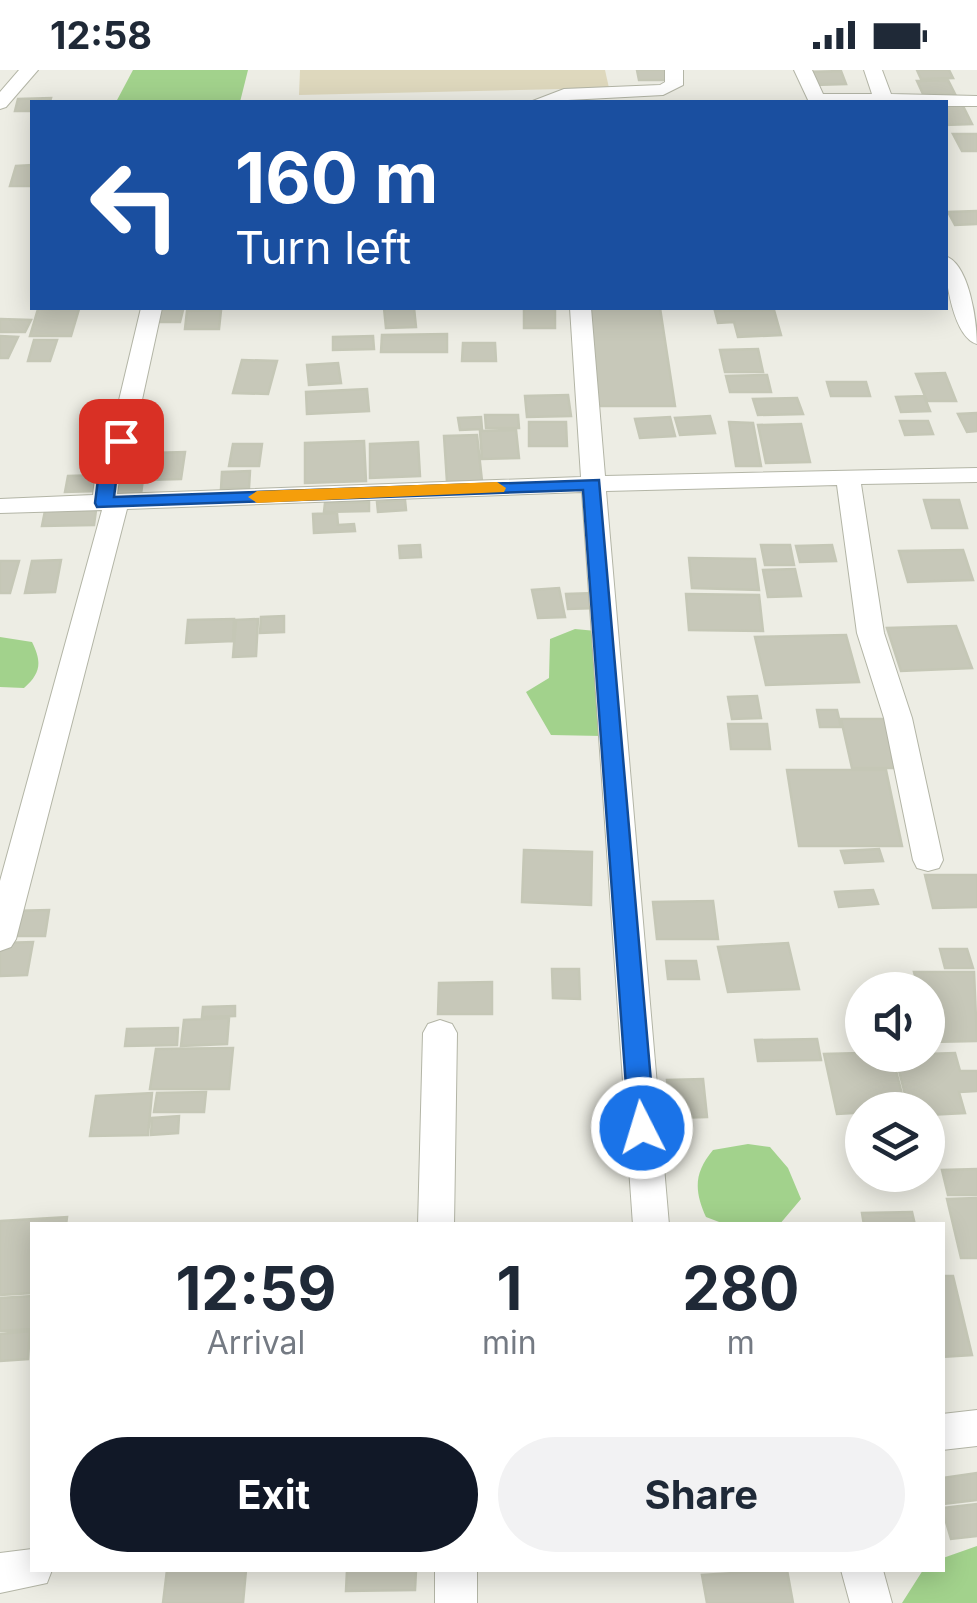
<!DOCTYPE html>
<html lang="en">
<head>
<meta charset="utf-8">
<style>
  :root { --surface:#fff; --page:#f2f2f3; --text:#1f2937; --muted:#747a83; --accent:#111827 }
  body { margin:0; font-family:Inter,sans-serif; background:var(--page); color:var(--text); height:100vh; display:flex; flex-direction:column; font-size:38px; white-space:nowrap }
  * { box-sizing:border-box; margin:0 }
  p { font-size:32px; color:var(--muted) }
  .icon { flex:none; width:55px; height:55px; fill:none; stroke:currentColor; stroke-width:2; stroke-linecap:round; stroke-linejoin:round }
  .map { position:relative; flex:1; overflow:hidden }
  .details { position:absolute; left:30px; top:1152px; width:915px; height:350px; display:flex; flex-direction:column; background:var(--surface); border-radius:0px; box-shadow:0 5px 25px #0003 }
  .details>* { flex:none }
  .guide { position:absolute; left:30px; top:30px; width:918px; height:210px; border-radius:0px; box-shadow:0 5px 25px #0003; background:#1a4fa0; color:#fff; overflow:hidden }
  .fabs { position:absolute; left:845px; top:902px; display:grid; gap:20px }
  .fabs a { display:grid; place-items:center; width:100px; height:100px; border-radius:50%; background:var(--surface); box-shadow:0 5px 25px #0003; font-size:50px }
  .pin { position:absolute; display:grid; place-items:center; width:85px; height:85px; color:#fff; margin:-42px; border-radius:20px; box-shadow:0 5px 15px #0006 }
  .me { position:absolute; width:110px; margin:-55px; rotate:355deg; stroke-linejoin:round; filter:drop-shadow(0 0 8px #0008) }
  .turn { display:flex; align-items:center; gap:35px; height:210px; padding:0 40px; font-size:45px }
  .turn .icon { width:130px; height:130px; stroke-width:2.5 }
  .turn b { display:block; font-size:70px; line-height:85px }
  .eta { display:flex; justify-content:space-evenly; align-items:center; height:170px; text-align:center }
  .eta b { font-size:60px; font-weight:700; line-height:70px }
  .primary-button { display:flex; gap:20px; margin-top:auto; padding:20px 40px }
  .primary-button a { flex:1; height:115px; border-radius:60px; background:var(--accent); color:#fff; font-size:40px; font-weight:700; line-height:115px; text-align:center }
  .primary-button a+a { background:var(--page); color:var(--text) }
  .status { display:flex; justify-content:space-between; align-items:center; height:70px; padding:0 50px; background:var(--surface); direction:ltr }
  .status svg { height:28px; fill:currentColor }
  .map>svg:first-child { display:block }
  .green { fill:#ded8bd }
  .water { fill:#a2d28c }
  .building { fill:#c7c8b9; stroke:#c5c7b6; stroke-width:2.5 }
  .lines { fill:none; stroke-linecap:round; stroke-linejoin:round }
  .minor-casing { stroke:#b3b5a6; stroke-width:2 }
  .minor { fill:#fff; fill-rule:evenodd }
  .route { fill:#1a73e8; stroke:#114b97; stroke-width:2.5 }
  .slow { fill:#f59e0b }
</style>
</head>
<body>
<div class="status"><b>12:58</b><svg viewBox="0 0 49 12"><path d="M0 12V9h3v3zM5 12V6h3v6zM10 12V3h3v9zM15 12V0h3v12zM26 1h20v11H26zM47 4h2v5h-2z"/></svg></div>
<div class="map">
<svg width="977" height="1533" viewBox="0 0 977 1533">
  <rect width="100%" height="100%" fill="#edede4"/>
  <path class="green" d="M300,0h305l4,18 -310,7z"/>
  <path class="water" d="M133,0h115l-8,32h-124z
    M575,559l21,2 6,105 -51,-1 -25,-43 23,-14 1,-39z
    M0,567l32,5c10,20 9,31 -8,46l-24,-1z
    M748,1074l22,3 18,21 13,31 -22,26h-52l-21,-8c-12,-27 -12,-44 7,-67z
    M977,1476v57h-75l21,-33h19l1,-12z"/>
  <path class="building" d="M637,0h33l2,10h-33z
    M917,0h32l4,8 -32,1z
    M841,1l5,13 -32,1 -6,-13z
    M948,10l7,14h-32l-6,-13z
    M51,28l-1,4h-18v9h-17l3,-12z
    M945,34h17l10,20 -27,1z
    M953,64h24v17h-15z
    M32,95v21h-22l6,-20z
    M977,141v13l-22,1 -7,-13z
    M384,238h30l2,19 -30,1z
    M524,238l31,1v19h-31z
    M584,238h76l15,98h-82z
    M38,239h41l-8,27h-41z
    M161,240h22l-3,12h-22z
    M221,240l-2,19h-34l2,-18z
    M774,240l7,25 -43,2 -4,-15 -16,1 -3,-12z
    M0,249l31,1 -6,12h-25z
    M447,264v18h-66l1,-17z
    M0,266l18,1 -10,21h-8z
    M373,266l1,13 -41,1v-13z
    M34,270h23l-7,21h-22z
    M463,273h32l1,18h-34z
    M758,279l5,23h-38l-5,-22z
    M242,290l35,1 -9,33 -35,-1z
    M338,293l3,20 -32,2 -2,-20z
    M945,303l11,28h-29l-11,-27z
    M767,305l4,17h-41l-4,-16z
    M827,312h39l4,14h-39z
    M367,319l2,22 -62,3 -1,-22z
    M568,325l3,21 -44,1 -2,-21z
    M924,326l6,15 -29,1 -5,-15z
    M797,328l6,16 -45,1 -5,-16z
    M977,343v18l-10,1 -9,-18z
    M485,345h33l1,13h-33z
    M710,346l5,17 -35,2 -5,-17z
    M481,347l1,12 -22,1 -2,-12z
    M670,347l5,19 -35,2 -5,-19z
    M900,351h28l5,13 -28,1z
    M529,352h37l1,24h-38z
    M729,352l24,1 8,43h-25z
    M801,354l9,38 -44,1 -8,-38z
    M516,360l3,28 -37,1 -2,-28z
    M477,365l5,46 -35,1 -3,-46z
    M364,371l2,40 -61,2v-40z
    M418,372l2,34 -50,2v-34z
    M233,374h29l-3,22h-30z
    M147,380l-6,44 -32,1 7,-44z
    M185,382l-4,27 -37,1 5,-27z
    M250,401l-1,17 -28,1 1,-17z
    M101,405l-3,16 -33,1 3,-16z
    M405,430l1,10 -28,2 -1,-10z
    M924,430h35l8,28h-35z
    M369,432v9l-45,1 1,-9z
    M96,440l-2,15 -52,1 3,-15z
    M337,443l1,12 16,-1 1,7 -41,2 -1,-19z
    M420,475l1,12 -21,1 -1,-12z
    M761,475h29l4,20h-29z
    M832,475l4,16 -36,1 -4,-16z
    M963,480l10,30 -65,2 -9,-31z
    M689,488l66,1 4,31 -67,-2z
    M61,490l-6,32 -30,1 7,-32z
    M0,491h19l-9,32h-10z
    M795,499l6,27 -33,1 -5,-27z
    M559,518l6,29 -27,1 -6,-28z
    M595,523l2,15 -29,1 -2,-15z
    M686,524l73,1 4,36 -74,-1z
    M284,546v16l-24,1 1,-16z
    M234,549l-1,22 -47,2 2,-23z
    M258,549l-2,37 -23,1 3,-37z
    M956,556l16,42 -71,3 -14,-43z
    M846,565l13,47 -93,3 -11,-48z
    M757,626l4,22 -29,1 -4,-22z
    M817,640h20l4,17h-21z
    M841,649h44l12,49h-45z
    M728,654h39l3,25h-39z
    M787,700h99l16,76h-103z
    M879,779l4,12 -38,2 -4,-12z
    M524,780l68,2 -1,53 -69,-3z
    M925,805h52v32l-44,1z
    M873,820l5,14 -39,3 -4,-15z
    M713,831l5,38h-61l-4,-37z
    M49,840l-4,26h-41l6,-25z
    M33,872l-6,33 -27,1v-33z
    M788,873l11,46 -71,3 -10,-45z
    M940,879h27l6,19h-28z
    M666,891h30l3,18h-31z
    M552,899h27l1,30 -27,-1z
    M914,902h60l3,69 -46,1 -3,-52h-9z
    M492,912v32h-54l1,-31z
    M235,936v10l-33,1 1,-10z
    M229,948l-2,26 -46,2 3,-26z
    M178,958l-1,17 -52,1 2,-17z
    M817,969l4,21 -63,1 -3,-21z
    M233,978l-4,41h-79l6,-40z
    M862,983l30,2 14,55 -69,4 -13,-60z
    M955,983l5,18h17v20l-18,1 6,21 -37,2v-5h-19l-14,-55z
    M703,1009l4,38 -36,1 -4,-38z
    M206,1022l-2,20h-50l3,-19z
    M152,1023l-4,42 -58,1 6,-40z
    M179,1046l-1,17 -27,2 1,-17z
    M977,1099v26h-29l-6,-25z
    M977,1128v60h-16l-14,-59z
    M912,1142l3,13h-51l-2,-12z
    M67,1147l-1,8h-34v68l-32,2v-74z
    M942,1206h11l19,79 -30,2z
    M32,1226v33l-32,2v-33z
    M30,1261l-2,28 -28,2v-27z
    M977,1403v27l-35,4v-26z
    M977,1434v32l-26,3 -9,-31z
    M167,1500h79l-3,33h-80z
    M347,1500h69l-1,20 -69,1z
    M787,1500l6,33h-86l-5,-28z"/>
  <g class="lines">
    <defs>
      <path id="minor" d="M19,0h19l-32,37 -6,2v-17z
        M665,0h18v15l-20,10 -133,7 34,-13 96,-4 5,-3z
        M794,0h18l11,24h49l-8,-24h18l9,24 86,2v10h-32v-4h-136z
        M945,186c24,7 32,65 32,88 -24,-7 -32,-66 -32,-88z
        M141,238h21l-29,133 -10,10 -6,43 464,-17 -11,-169h21l14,168 372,-8v14l-116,2 23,149 28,85 31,142 -4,8 -11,3 -11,-3 -4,-8 -29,-142 -27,-85 -20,-148 -231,6 63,734h-36l-51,-733 -455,17 -111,430 -5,8 -11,4v-70l102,-371 -102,3v-14l93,-4 6,-47 11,-10z
        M440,950l12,4 5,9 -3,192h-36l5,-192 5,-9z
        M977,1340v36l-35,4v-36z
        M32,1479v21h20l-5,13 -47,10v-40z
        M435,1500h42v33h-42z
        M841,1500h42l9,33h-42z"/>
    </defs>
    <use href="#minor" class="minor-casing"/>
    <use href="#minor" class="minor"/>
  </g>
  <path class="route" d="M121,366l9,5 -10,9 -6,47 485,-17 56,648 -4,8 -9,3 -10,-3 -3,-8 -46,-638 -486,17 -2,-4 7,-55z"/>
  <path class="slow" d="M497,412l9,6 -2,4 -247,11 -9,-6 9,-6z"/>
</svg>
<div class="fabs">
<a><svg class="icon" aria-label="sound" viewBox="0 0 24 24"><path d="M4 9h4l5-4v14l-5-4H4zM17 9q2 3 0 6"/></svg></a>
<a><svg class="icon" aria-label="layers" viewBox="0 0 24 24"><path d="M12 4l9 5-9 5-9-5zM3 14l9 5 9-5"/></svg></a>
</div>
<div class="pin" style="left:121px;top:371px;background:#d93025"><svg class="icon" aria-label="arrive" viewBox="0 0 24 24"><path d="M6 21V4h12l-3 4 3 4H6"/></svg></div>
<svg class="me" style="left:642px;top:1058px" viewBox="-20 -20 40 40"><circle r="17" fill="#1a73e8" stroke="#fff" stroke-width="3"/><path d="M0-11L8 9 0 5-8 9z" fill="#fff"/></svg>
<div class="guide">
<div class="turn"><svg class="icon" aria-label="left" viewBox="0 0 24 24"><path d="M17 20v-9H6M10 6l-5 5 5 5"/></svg><div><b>160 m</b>Turn left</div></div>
</div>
<section class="details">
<div class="eta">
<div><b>12:59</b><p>Arrival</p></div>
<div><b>1</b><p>min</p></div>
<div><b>280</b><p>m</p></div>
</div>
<div class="primary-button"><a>Exit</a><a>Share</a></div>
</section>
</div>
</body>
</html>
